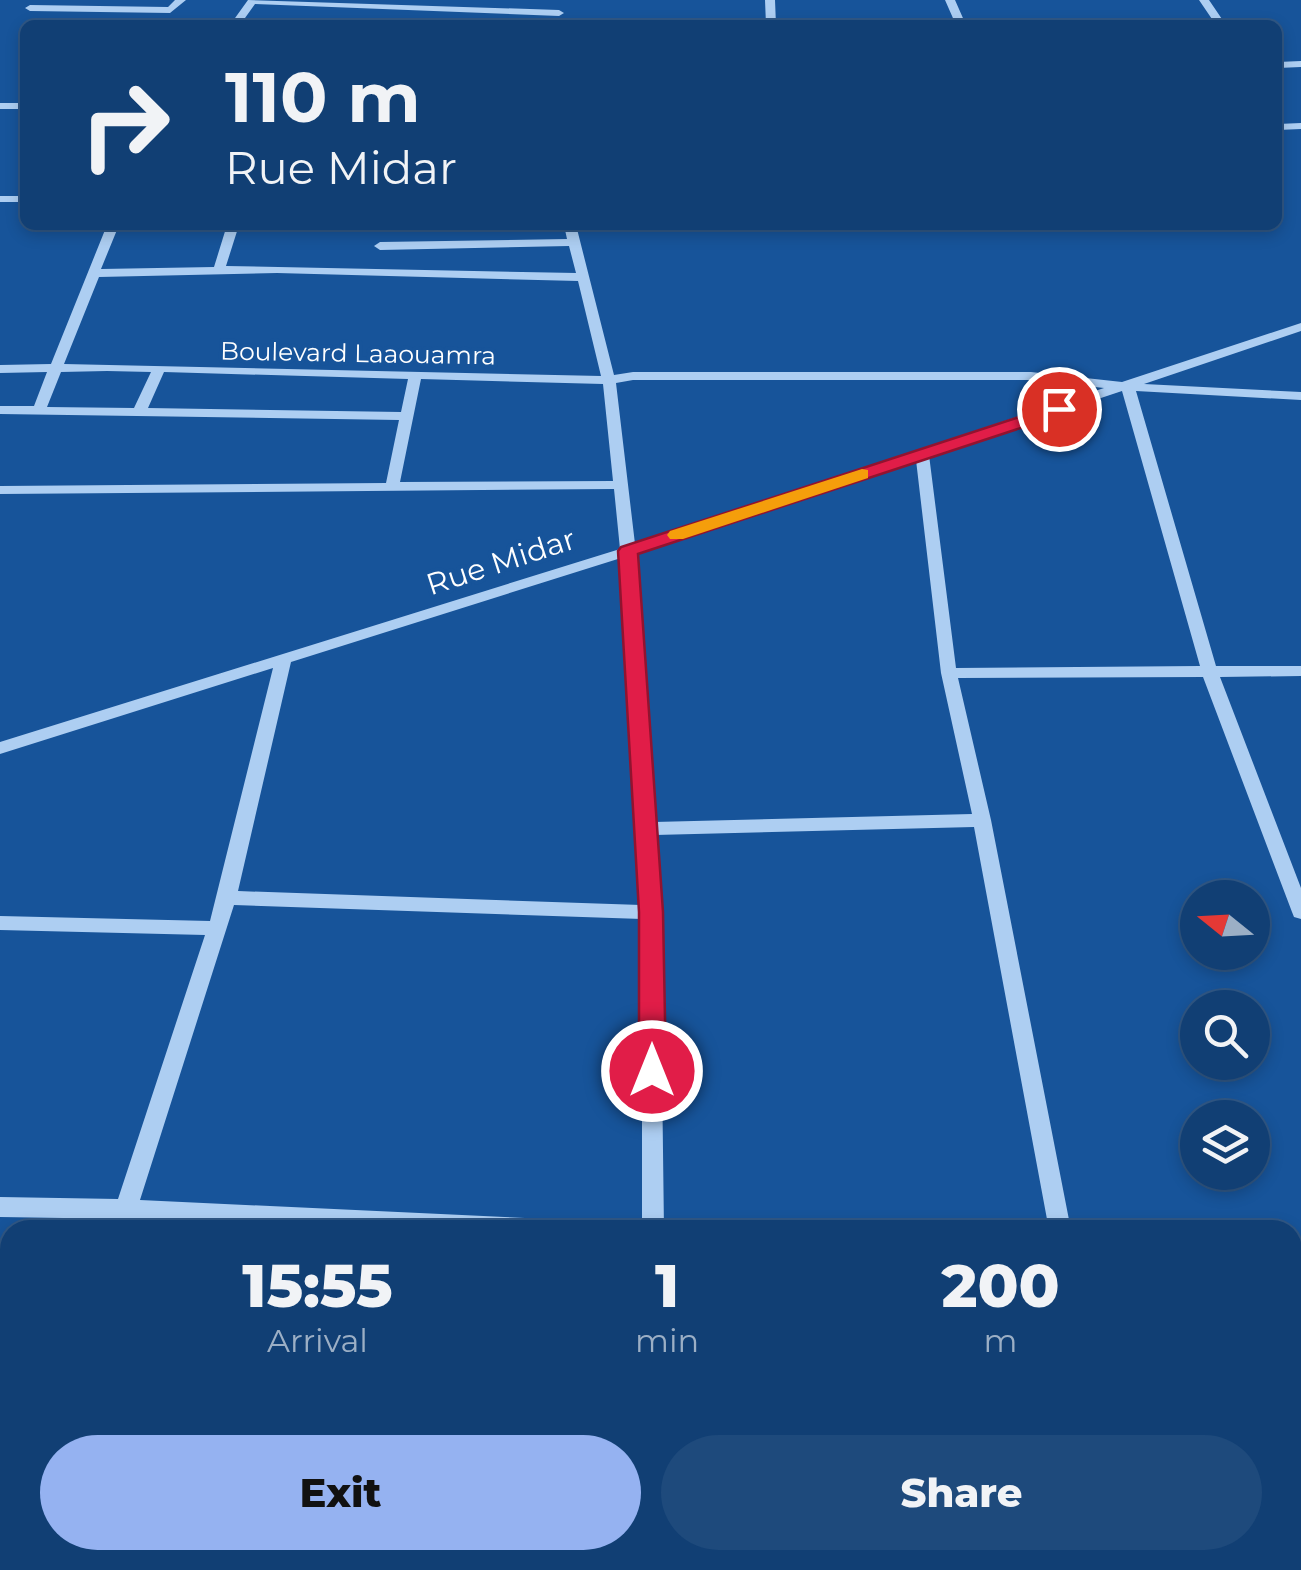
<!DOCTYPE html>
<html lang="en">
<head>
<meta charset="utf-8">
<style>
  :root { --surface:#113f74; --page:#1e4a7c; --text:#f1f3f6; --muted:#9cafc5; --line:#305886; --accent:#95b2f1 }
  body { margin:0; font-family:Montserrat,sans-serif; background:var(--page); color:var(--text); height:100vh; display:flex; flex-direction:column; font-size:38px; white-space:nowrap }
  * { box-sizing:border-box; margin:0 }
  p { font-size:32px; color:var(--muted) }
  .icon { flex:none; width:55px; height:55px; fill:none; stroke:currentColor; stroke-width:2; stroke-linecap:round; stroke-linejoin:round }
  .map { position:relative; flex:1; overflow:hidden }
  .side { position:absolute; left:0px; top:1220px; width:1302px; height:350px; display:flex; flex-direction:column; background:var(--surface); border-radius:30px 30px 0 0; box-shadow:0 5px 15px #0003,0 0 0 2px var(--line) }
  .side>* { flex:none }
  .top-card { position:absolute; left:20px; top:20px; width:1262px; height:210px; border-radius:15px; box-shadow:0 5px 15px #0003,0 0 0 2px var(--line); background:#113f74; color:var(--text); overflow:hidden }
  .needle { width:65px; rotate:288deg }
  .controls { position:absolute; left:1180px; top:880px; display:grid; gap:20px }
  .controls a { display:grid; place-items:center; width:90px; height:90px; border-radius:50%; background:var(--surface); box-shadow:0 5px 15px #0003,0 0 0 2px var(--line); font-size:50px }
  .pin { position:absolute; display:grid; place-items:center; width:85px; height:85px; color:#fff; margin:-42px; border:5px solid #fff; border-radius:50%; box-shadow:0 2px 10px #0007 }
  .me { position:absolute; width:110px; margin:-55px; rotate:0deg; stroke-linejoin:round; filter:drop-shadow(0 0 8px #0008) }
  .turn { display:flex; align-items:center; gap:35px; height:210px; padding:0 40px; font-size:45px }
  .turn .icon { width:130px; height:130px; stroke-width:2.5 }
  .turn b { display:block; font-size:70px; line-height:85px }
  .eta { display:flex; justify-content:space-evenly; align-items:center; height:170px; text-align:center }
  .eta b { font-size:60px; font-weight:800; line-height:70px }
  .cta { display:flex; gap:20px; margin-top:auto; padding:20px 40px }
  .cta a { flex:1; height:115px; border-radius:60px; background:var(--accent); color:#111; font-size:40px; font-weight:800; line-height:115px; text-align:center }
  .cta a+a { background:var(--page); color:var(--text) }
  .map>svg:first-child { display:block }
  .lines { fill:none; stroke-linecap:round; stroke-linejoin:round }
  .minor { fill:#adcef2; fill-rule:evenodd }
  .route { fill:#e11d48; stroke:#92132f; stroke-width:2.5 }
  .slow { fill:#f59e0b }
  .labels { text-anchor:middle; stroke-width:8; stroke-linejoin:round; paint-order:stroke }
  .far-street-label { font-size:25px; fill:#fff; stroke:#17549a }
  .street-label { font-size:30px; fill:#fff; stroke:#17549a }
</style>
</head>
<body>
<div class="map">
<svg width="1301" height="1570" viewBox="0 0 1301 1570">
  <rect width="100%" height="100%" fill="#17549a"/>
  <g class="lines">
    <path class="minor" d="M175,0h11l-16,13 -140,-2 -5,-3 5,-3 138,2z
      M248,0l311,10 5,3 -5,3 -304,-12 -15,21h-10z
      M765,0h10l1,25h-10z
      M945,0h10l11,25h-10z
      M1199,0h10l17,25h-10z
      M1301,61v6l-23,1v-6z
      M0,103h25v6h-25z
      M1301,123v6l-23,1v-6z
      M0,196h25v6h-25z
      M107,225h12l-18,44 113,-2 13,-42h12l-13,41 350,7 -7,-27 -189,4 -6,-4 6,-4 187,-3 -3,-14h12l38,150 19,-3h398l91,10 179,-59v8l-157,53 157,8v8l-165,-9 80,275h85v10l-81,1 81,211v31l-7,-2 -2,-5 -89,-235 -245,1 33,142 80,410h-22l-75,-403 -319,8 5,77 4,318h-22v-311l-408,-14 -94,295 429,20 8,3 3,7h-215l-239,-11 -126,-2v-20l118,2 87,-264 -205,-5v-14l210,5 63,-253 -273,86v-12l620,-193 -6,-60 -614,5v-8l386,-3 13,-63 -399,-6v-8h34l13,-34 -47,1v-8l51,-1zM277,273l301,8 23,95 -537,-12 35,-87zM107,371l44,1 -17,36 -87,-1 14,-35zM164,372l244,7 -7,33 -253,-4zM421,379l182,5 10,97 -213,1zM633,380h398l73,8 -469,156 -19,-161zM1122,391l78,275 -244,2 -27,-213zM916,460l25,213 31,141 -318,8 -18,-269zM621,558l20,347 -403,-14 53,-229z
      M1292,1266l9,1v20l-9,-1z
      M629,1560h26v10h-26z"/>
  </g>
  <path class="route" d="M1059,404l9,5 -2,4 -428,141 25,358 3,159 -4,8 -10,3 -9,-3 -4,-8v-159l-21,-361 3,-4z"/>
  <path class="slow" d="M862,469l6,1v8l-185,61h-13l-3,-4 3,-4z"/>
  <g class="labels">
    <g class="far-street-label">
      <text transform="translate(358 353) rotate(1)" y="9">Boulevard Laaouamra</text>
    </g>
    <g class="street-label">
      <text transform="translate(501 562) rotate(-18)" y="10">Rue Midar</text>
    </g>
  </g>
</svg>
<div class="controls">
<a><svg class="needle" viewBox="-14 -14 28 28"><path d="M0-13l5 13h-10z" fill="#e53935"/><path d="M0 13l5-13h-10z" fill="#9cafc5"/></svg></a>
<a><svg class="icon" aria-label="search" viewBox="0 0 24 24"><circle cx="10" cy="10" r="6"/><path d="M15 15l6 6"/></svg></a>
<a><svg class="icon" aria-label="layers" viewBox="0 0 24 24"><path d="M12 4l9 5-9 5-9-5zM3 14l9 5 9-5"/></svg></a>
</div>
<div class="pin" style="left:1059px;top:409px;background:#d93025"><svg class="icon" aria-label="arrive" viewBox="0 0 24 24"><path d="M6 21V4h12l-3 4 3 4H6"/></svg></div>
<svg class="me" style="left:652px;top:1071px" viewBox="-20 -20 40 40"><circle r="17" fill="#e11d48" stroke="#fff" stroke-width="3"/><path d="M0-11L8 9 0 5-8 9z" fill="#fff"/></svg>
<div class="top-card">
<div class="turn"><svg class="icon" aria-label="right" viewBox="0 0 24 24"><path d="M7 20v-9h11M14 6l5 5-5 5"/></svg><div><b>110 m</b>Rue Midar</div></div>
</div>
<section class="side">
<div class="eta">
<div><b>15:55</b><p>Arrival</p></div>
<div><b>1</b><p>min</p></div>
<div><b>200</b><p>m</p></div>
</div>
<div class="cta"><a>Exit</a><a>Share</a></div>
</section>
</div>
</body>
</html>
